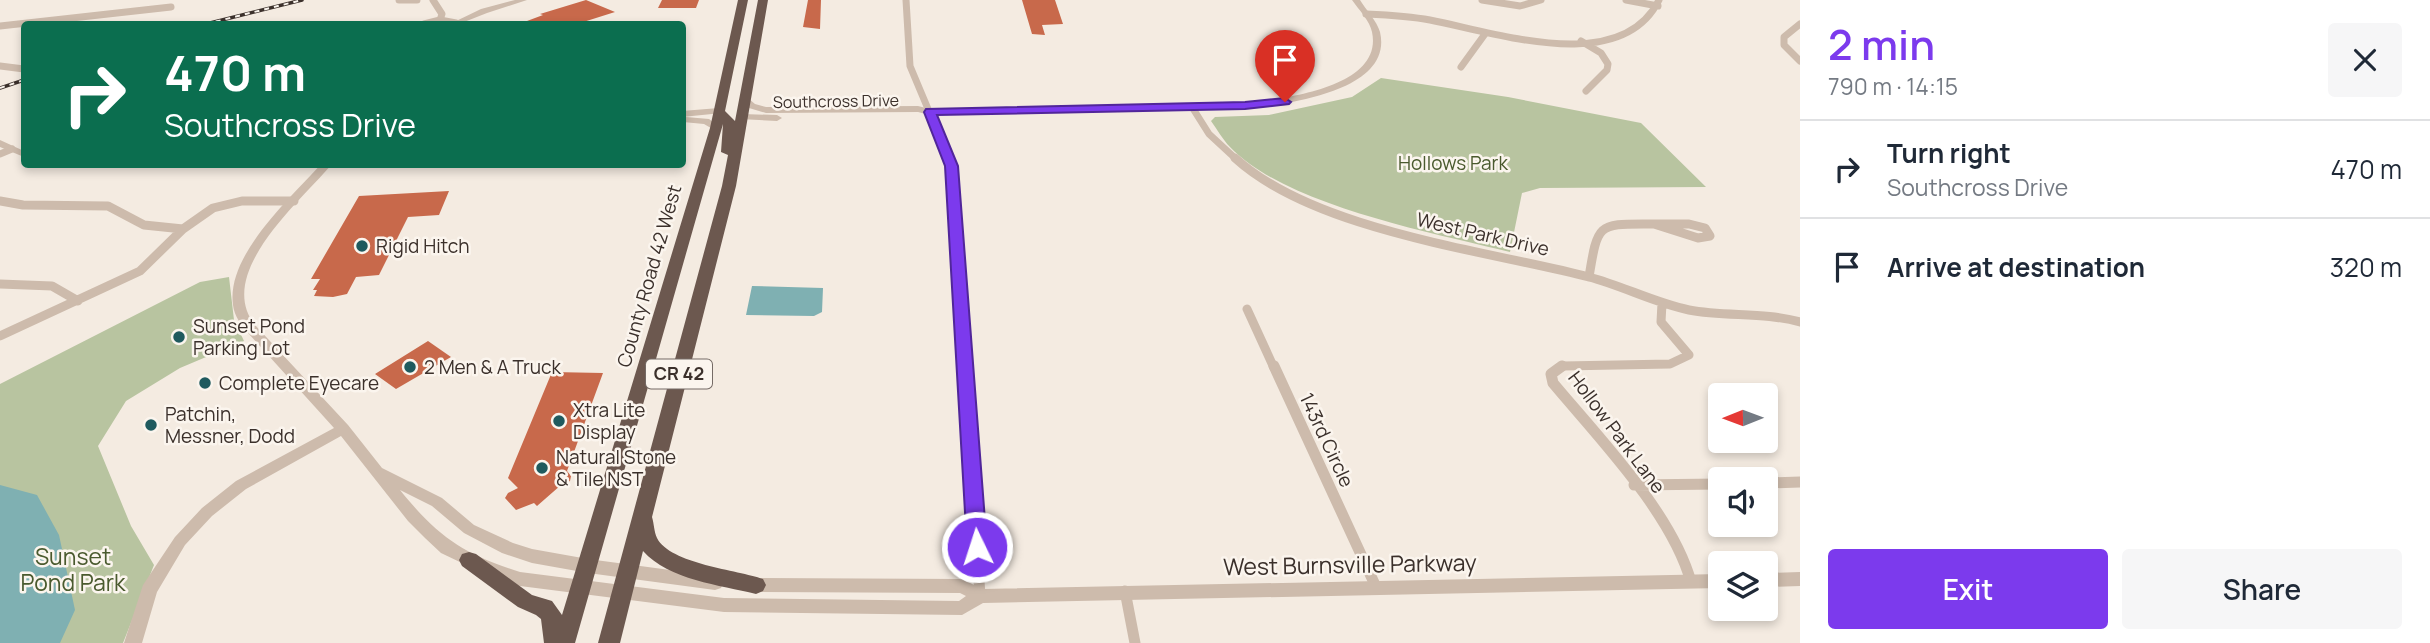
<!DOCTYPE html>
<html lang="en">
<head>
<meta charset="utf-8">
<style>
  :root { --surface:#fff; --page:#f6f6f7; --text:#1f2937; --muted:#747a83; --line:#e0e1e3; --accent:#7c3aed }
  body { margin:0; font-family:Manrope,sans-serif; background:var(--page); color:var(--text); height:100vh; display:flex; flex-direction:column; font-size:26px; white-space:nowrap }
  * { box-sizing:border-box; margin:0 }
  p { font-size:23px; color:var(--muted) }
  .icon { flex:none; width:38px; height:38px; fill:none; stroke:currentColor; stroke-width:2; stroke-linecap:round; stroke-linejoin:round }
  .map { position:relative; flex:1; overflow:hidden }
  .details { display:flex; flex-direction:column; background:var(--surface); width:630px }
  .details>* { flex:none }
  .hud { position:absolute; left:21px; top:21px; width:665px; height:147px; border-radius:7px; box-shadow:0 4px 10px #0003; background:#0b6e4f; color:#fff; overflow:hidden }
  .needle { width:46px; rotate:269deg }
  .tools { position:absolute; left:1708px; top:383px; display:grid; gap:14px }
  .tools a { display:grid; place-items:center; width:70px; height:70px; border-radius:7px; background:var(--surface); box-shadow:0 4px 10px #0003; font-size:35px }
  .pin { position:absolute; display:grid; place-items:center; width:60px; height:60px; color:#fff; margin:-72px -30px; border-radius:50% 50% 50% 0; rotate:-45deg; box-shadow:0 0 7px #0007 }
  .pin .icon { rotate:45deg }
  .me { position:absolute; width:77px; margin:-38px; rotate:356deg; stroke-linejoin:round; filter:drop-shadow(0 0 5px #0008) }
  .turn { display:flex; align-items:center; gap:24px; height:147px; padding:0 28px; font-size:32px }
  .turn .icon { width:91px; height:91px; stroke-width:2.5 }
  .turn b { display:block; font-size:49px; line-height:60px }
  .round { display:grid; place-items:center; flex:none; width:74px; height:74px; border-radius:7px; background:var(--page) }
  .head { display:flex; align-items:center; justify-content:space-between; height:119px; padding:0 28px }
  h1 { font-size:42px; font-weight:600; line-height:52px; color:var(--accent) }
  .action { display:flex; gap:14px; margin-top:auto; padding:14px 28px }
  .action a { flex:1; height:80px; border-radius:7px; background:var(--accent); color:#fff; font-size:28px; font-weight:600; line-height:80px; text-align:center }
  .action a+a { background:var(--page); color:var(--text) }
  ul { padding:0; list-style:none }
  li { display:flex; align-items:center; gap:21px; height:98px; padding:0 28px; border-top:2px solid var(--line) }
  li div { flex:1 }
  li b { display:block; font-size:26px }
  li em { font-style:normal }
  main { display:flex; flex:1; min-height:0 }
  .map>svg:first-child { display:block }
  .green { fill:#b8c4a0 }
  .water { fill:#7fb0b2 }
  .building { fill:#c8694b }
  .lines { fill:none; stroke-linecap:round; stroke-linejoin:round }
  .minor-far2 { stroke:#cdbbac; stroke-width:7 }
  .minor-far1 { stroke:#cdbbac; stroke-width:9 }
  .minor { stroke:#cdbbac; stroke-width:11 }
  .tertiary { fill:#cdbbac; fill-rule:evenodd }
  .trunk { fill:#6c584f; fill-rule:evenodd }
  .rail-casing { stroke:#3b302b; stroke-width:3.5 }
  .rail { stroke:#fbf5ee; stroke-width:2; stroke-dasharray:5; stroke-linecap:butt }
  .route { fill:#7c3aed; stroke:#51269a; stroke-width:2 }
  .poi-dot { fill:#1f5a5e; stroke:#fbf5ee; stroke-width:2.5 }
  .labels { text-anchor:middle; stroke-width:5; stroke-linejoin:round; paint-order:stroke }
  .far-street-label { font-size:16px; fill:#3b302b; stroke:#fbf5ee }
  .shield { fill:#fbf5ee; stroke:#756b66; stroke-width:2 }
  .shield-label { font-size:18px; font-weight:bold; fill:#3b302b }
  .park-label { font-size:19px; fill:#4a5a2e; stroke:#fbf5ee }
  .street-label { font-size:19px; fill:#3b302b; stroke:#fbf5ee }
  .poi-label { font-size:19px; fill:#3b302b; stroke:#fbf5ee; text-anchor:start }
  .near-park-label { font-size:23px; fill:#4a5a2e; stroke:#fbf5ee }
  .near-street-label { font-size:23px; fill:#3b302b; stroke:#fbf5ee }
</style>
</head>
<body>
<main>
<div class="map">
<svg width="1800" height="643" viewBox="0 0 1800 643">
  <rect width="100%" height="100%" fill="#f4ebe1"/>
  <path class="green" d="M1381,78l127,19 133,26 65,64 -166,1 -18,5 -12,59c-77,-19 -225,-47 -280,-105 -7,-7 -13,-18 -19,-26l4,-4 54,-2 83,-18z
    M229,277l5,43 10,21 -64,27 -54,33 -28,45 33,80 23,39 -31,78h-123v-259l200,-102z"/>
  <path class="water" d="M752,286l71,2 -1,24 -8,4 -68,-1z
    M0,485l37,10 22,40 16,75 -15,33h-60z"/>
  <path class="building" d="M586,0l29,12 -38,12h-58l24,-9 -3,-1z
    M662,0h37l-3,8h-38z
    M808,0h13l-1,29 -17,-2z
    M1022,0h33l8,24 -21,1 3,10 -13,-1z
    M449,191l-10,24 -31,2 -29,58 -23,2 -9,17 -14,3 -19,-1 3,-6h-4l7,-11h-9l48,-83z
    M428,341l23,16 -55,32 -21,-15z
    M552,372l51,1 -36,98 4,5 -1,5 -9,4 -24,21 -3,-3 -18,7 -11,-12 3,-5 10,-5 -10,-10z"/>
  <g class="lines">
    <path class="minor-far2" d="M399,0h18
      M433,0l9,14 -2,6
      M906,0l4,66 39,93
      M1482,0l38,6 21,-6
      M1626,0l32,6
      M1366,14c22,1 43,2 64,6 64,12 191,57 229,-20
      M424,24l16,-4 16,3
      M1800,24l-16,13v8l16,16
      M0,26l171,-19
      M1581,41l20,12 7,11 -1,6 -21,21
      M0,66l24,3
      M1461,67l24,-33
      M1192,107l17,27 27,25
      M0,154l12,-5"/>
    <path class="minor-far1" d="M948,158l4,8 13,202
      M1235,158c80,73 250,92 354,119 34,9 66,26 100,33 37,7 75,2 111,12
      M0,201l23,4 85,1 36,19 39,4
      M1654,224h35l16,4 5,8 -12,2z
      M1589,277c9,-56 9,-53 65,-53
      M0,284l52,2 26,15
      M1247,309l27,59
      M0,336l140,-65 43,-42 30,-21 29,-7h52
      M1560,368l3,-2 107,-2 19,-9 -28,-33 1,-19"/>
    <path class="minor" d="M965,366l15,230
      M1274,366l102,221
      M1562,366l-11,8 2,9c46,55 119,130 138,199
      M1766,483l34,-1
      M1634,485l86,-1
      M1125,591l10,52"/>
    <path class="tertiary" d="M515,0h12l-40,13 -28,11h-9l31,-15z
      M1352,0h8c6,10 17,21 20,32 14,60 -96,72 -135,77l-315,6 -12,-3 -152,1 -17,-5 -7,-7 7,-2 6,5 11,3 152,-1 12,3 315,-6c37,-4 139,-15 127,-71 -2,-11 -13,-22 -20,-32z
      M719,108l3,1v4l-40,4v-6z
      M742,114l35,1 5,3 -5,3 -38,-2v-4z
      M686,117l23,2 12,9 -5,3 -12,-7 -21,-2 -1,-4z
      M0,140l24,11v6l-24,-10z
      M321,164h11c-31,37 -118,109 -77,161l93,100 34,43 60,30 32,27 39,18 19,6 56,10 127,17 6,2 2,5 -2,5 -6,2 -127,-17 -56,-10 -30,-10 -38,-20 -32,-27 -32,-16c38,47 63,64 120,82l204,26 235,3 7,-5 -6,-3 -210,-1 -6,-2 -2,-5 2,-5 6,-2 212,1 20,10 738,-15v14l-737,15 -21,12 -238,-3 -204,-26 -33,-11 -46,-22 -16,-15 -17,-17 -67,-85 -95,53 -34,27 -27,29 -28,47 -15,51h-18l19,-58 32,-48 27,-29 34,-27 98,-53 -85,-94c-7,-8 -15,-18 -16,-29 -7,-50 57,-106 88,-141z
      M1800,572v14l-34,1v-14z"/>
    <path class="trunk" d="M738,0h10l-23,111 10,10 23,-121h10l-32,186 -84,331c2,6 2,15 5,21 13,26 81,32 106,41l3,6 -3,6 -7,3c-36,-9 -87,-14 -113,-43l-23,92h-22l124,-457 6,-31 -7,-3 2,-28 -148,519h-31l-3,-24 -5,-4 -18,-8 -56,-41 -3,-6 3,-6 7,-2 7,2 56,41 20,6 10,14 148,-487z"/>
    <defs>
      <path id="rail" d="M206,24l96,-24
        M0,88l24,-8"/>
    </defs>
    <use href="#rail" class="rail-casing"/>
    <use href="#rail" class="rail"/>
  </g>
  <path class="route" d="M1285,98l6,4 -2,2 -44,5 -308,6 21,51 29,381 -3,6 -7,2 -7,-2 -3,-6 -22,-381 -21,-54 2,-3 319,-7z"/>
  <g class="poi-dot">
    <circle cx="362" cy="246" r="7"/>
    <circle cx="179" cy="337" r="7"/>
    <circle cx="410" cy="367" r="7"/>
    <circle cx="205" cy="383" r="7"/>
    <circle cx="559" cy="421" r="7"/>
    <circle cx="151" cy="425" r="7"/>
    <circle cx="542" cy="468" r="7"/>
  </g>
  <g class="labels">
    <g class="far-street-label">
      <text transform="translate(836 101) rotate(-1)" y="6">Southcross Drive</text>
    </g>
    <rect class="shield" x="646" y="359.5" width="66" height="29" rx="5"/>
    <g class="shield-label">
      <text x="679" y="380">CR 42</text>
    </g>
    <g class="park-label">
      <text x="1453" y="170">Hollows Park</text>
    </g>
    <g class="street-label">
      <text transform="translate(1483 234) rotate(13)" y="7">West Park Drive</text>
      <text transform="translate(649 276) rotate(-74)" y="7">County Road 42 West</text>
      <text transform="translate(1617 432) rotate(53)" y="7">Hollow Park Lane</text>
      <text transform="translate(1327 440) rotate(65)" y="7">143rd Circle</text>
    </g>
    <g class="poi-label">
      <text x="376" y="253">Rigid Hitch</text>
      <text x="193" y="333">Sunset Pond<tspan x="193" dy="22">Parking Lot</tspan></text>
      <text x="424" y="374">2 Men &amp; A Truck</text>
      <text x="219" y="390">Complete Eyecare</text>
      <text x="573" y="417">Xtra Lite<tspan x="573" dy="22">Display</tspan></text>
      <text x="165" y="421">Patchin,<tspan x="165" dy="22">Messner, Dodd</tspan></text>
      <text x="556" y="464">Natural Stone<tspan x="556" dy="22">&amp; Tile NST</tspan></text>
    </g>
    <g class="near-park-label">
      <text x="73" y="565">Sunset<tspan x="73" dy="26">Pond Park</tspan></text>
    </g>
    <g class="near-street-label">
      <text transform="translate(1350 565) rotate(-1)" y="8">West Burnsville Parkway</text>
    </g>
  </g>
</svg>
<div class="tools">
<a><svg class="needle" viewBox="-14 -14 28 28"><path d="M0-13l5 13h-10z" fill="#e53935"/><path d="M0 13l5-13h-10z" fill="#747a83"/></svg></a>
<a><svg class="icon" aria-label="sound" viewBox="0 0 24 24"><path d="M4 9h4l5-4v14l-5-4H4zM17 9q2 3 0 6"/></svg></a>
<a><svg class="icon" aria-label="layers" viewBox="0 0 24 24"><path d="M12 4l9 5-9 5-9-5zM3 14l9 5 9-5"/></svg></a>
</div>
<div class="pin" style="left:1285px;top:102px;background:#d93025"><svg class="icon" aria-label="arrive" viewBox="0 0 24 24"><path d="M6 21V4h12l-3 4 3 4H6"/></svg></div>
<svg class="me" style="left:977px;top:547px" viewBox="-20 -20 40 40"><circle r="17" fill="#7c3aed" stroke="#fff" stroke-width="3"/><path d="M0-11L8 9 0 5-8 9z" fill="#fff"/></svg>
<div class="hud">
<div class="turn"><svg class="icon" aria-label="right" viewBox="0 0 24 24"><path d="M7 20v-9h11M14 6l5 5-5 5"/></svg><div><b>470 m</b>Southcross Drive</div></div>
</div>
</div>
<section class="details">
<div class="head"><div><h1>2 min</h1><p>790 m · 14:15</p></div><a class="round"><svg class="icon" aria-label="close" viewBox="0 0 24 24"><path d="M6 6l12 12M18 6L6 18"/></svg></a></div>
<ul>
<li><svg class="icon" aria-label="right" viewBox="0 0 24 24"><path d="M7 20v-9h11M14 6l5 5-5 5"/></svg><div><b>Turn right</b><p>Southcross Drive</p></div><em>470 m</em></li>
<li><svg class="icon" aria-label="arrive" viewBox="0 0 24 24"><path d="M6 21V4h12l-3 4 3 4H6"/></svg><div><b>Arrive at destination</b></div><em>320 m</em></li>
</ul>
<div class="action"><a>Exit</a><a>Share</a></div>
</section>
</main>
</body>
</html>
